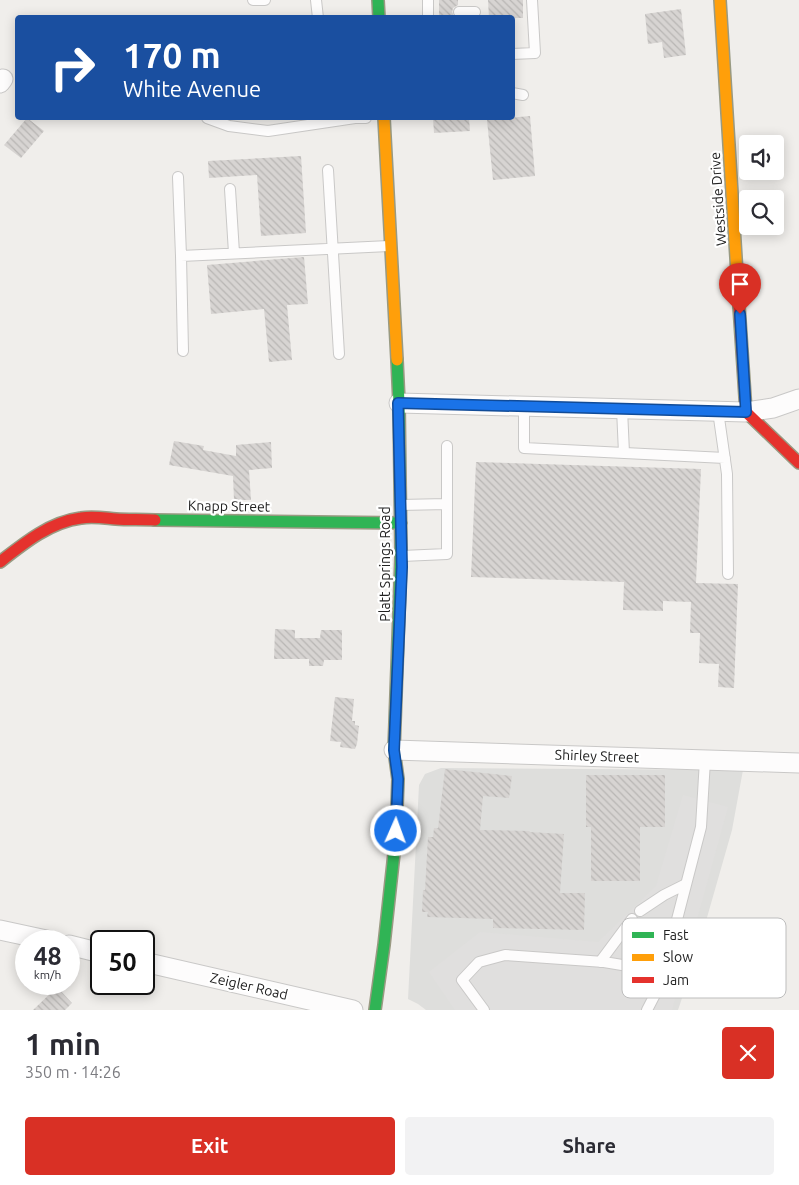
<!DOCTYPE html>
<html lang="en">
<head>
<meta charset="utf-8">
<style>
  :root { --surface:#fff; --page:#f2f2f3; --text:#2b2b33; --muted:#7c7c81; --accent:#d93025 }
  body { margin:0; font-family:Ubuntu,sans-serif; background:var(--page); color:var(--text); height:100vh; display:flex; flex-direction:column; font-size:19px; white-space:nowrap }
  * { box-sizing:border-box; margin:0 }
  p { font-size:16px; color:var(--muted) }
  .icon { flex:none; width:28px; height:28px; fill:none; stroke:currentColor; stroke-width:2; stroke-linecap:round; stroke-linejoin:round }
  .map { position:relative; height:1010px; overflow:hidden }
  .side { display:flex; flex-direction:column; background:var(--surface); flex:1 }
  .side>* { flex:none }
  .hud { position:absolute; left:15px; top:15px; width:500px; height:105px; border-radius:5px; box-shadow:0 2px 12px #0003; background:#1a4fa0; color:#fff; overflow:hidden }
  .controls { position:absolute; left:739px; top:135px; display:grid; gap:10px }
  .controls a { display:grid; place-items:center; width:45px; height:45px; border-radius:5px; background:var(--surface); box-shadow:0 2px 12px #0003; font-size:25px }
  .speed { position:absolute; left:15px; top:930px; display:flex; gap:10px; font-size:25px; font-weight:700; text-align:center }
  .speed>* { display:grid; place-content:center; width:65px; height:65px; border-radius:50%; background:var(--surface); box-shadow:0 2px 12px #0003; line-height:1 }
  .speed small { font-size:12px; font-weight:400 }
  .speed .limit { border:2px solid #111; border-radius:8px; background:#fff; color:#111 }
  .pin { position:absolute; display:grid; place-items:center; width:42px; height:42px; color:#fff; margin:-51px -21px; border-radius:50% 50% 50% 0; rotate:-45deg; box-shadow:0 0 5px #0007 }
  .pin .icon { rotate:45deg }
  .me { position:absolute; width:55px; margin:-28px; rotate:2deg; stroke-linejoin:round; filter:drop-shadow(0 0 4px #0008) }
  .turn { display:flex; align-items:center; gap:18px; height:105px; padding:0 25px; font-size:22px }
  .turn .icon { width:65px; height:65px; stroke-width:2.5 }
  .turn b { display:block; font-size:35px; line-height:42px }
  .round { display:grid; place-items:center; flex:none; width:52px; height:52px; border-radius:5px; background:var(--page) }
  .overview { display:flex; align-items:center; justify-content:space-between; height:85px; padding:0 25px }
  h1 { font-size:30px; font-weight:700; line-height:38px }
  .action { display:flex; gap:10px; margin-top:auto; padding:10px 25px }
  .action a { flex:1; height:58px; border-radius:5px; background:var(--accent); color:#fff; font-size:20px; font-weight:700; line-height:58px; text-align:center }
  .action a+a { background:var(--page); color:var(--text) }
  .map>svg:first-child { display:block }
  .religious { fill:#dededc }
  .parking { fill:#e0dfde }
  .building { fill:url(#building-back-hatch) }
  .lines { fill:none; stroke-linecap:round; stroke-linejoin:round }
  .lane-casing { stroke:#c9c8c7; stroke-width:12 }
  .street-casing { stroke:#c9c8c7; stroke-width:21 }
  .fast-casing { stroke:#999a82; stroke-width:14 }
  .slow-casing { stroke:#999a82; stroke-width:14 }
  .jam-casing { stroke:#999a82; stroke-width:14 }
  .lane { stroke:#fdfcfc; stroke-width:10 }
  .street { stroke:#fdfcfc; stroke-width:19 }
  .fast { stroke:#30b455; stroke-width:11 }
  .slow { stroke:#ff9f0a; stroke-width:11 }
  .jam { stroke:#e5322d; stroke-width:11 }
  .route-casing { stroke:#114b97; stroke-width:12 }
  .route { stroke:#1a73e8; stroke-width:9 }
  .labels { text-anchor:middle; stroke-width:4.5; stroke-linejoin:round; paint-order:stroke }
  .street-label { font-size:14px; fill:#222; stroke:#fff }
  .key { fill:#fff; stroke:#bdbdbd; stroke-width:1 }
  .key-label { font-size:14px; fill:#222 }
</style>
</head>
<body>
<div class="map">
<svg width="799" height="1010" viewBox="0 0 799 1010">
  <defs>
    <pattern id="building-back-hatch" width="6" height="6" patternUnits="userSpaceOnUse" patternTransform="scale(1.25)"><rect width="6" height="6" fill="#d7d4d2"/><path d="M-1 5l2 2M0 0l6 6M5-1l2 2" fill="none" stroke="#b8b6b4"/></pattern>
  </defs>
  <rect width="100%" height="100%" fill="#f0eeeb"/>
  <path class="religious" d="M441,768l302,2 -11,60 -38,133 -16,47h-252l-8,-6 -10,-5 11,-214 6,-11z"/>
  <path class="parking" d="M683,795l45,12 -56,203h-217l-26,-38 51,-40 118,10 58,-56z"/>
  <path class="building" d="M439,0h19v5l-5,3 -1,4 3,6h-16z
    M488,0h35v18h-34z
    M681,9l5,46 -22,3 -2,-16 -14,2 -3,-30z
    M530,116l5,60 -42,4 -6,-60z
    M27,118l17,13 -23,27 -17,-13z
    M433,118h36l1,13 -36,2z
    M301,156l5,77 -45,3 -4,-61 -48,3 -1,-17z
    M304,257l4,47 -21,1 5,55 -23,2 -5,-53 -53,5 -4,-49z
    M174,441l30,5 -1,4 33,6v-11l35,-3 1,26 -23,2 2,30h-17l-1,-24 -64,-11z
    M476,462l225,7 -5,114 42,1 -4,104 -16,-1 1,-23 -20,-1 1,-30h-10l1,-31 -28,-1v10l-40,-1 1,-28 -153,-5z
    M275,629l20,1v8h25l1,-8h21v30h-18l-1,6h-14v-7h-35z
    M335,697l19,2 -2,22h3v4l4,1 -2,18 -2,5 -15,-2 1,-5 -11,-1z
    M445,769l67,7 -3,22 -26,-2 -3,34 50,1 -1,1 35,2 -4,59h25l-1,37 -91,-2v-9l-66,-2 1,-5h-6l1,-22h2l3,-53h5l1,-9h4z
    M586,775h79v52h-25v54h-49v-54h-5z
    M57,987l15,16 -7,7h-32z"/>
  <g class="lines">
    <defs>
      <path id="lane" d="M253,0h12
        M316,0l2,18
        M428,0v18
        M459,12h16
        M512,54l23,-1 -3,-53
        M512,93l11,2
        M207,118l22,8 39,5 87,-13h11
        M328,170l11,184
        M178,177l3,79
        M230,189l4,64
        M183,351l-2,-95 208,-10
        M524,406v42l201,10
        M622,409l2,44
        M718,411l9,63 1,100
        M400,505l47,-1
        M402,556l45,-2v-108
        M640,911l24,-16 22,-11
        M600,962l32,-43
        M484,1010l-22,-30 17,-18 26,-7 99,7 60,10
        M647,1010l13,-25 41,-158 4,-67"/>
      <path id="street" d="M0,83l3,-4
        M399,403l347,9 27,-4 26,-9
        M394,750l405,13
        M0,930l51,11
        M69,945l32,8
        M144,962l209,48"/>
      <path id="fast" d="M378,0l1,18
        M155,520l246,3
        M375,1010l9,-65 12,-110 2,-56 -4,-29 7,-194 -2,-153 -2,-43"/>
      <path id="slow" d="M720,0l19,306
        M384,118l13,242"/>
      <path id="jam" d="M739,306l7,106 53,51
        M0,562c24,-19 50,-40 81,-44 12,-2 23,0 35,1 13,1 26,0 39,1"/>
    </defs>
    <use href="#lane" class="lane-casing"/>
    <use href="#street" class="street-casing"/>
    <use href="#fast" class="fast-casing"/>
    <use href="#slow" class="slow-casing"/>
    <use href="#jam" class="jam-casing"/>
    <use href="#lane" class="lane"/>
    <use href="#street" class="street"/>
    <use href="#fast" class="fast"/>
    <use href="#slow" class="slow"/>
    <use href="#jam" class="jam"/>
  </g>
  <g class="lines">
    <defs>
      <path id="route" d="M396,831l2,-52 -4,-29 8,-183 -4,-164 348,9 -6,-98"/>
    </defs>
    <use href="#route" class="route-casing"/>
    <use href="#route" class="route"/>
  </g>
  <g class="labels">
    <g class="street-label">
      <text transform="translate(718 199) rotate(-94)" y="5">Westside Drive</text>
      <text transform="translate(229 506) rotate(1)" y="5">Knapp Street</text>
      <text transform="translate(385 564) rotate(-90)" y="5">Platt Springs Road</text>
      <text transform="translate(597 756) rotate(2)" y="5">Shirley Street</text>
      <text transform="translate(249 986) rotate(13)" y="5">Zeigler Road</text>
    </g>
  </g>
  <rect x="622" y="918" width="164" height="80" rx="8" class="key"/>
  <rect x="632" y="932" width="22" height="6" fill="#30b455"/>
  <rect x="632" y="954" width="22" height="7" fill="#ff9f0a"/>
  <rect x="632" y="977" width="22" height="6" fill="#e5322d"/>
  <g class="key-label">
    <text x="663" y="940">Fast</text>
    <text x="663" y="962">Slow</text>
    <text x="663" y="985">Jam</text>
  </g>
</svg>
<div class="controls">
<a><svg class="icon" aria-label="sound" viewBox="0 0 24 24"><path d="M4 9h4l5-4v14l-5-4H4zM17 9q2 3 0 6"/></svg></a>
<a><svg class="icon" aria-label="search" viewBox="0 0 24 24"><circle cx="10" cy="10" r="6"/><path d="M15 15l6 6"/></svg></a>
</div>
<div class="speed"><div>48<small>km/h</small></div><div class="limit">50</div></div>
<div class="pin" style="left:740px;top:314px;background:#d93025"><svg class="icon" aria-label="arrive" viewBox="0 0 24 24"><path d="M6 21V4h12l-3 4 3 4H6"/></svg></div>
<svg class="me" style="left:396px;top:831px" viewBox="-20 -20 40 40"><circle r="17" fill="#1a73e8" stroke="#fff" stroke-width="3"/><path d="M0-11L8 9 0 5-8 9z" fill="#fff"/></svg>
<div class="hud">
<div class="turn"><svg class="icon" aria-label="right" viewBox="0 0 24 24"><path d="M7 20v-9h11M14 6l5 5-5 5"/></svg><div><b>170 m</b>White Avenue</div></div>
</div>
</div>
<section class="side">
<div class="overview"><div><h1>1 min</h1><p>350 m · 14:26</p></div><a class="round" style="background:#d93025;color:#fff"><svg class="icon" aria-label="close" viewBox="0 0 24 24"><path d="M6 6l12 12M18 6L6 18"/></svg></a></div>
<div class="action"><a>Exit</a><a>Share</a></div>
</section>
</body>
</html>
